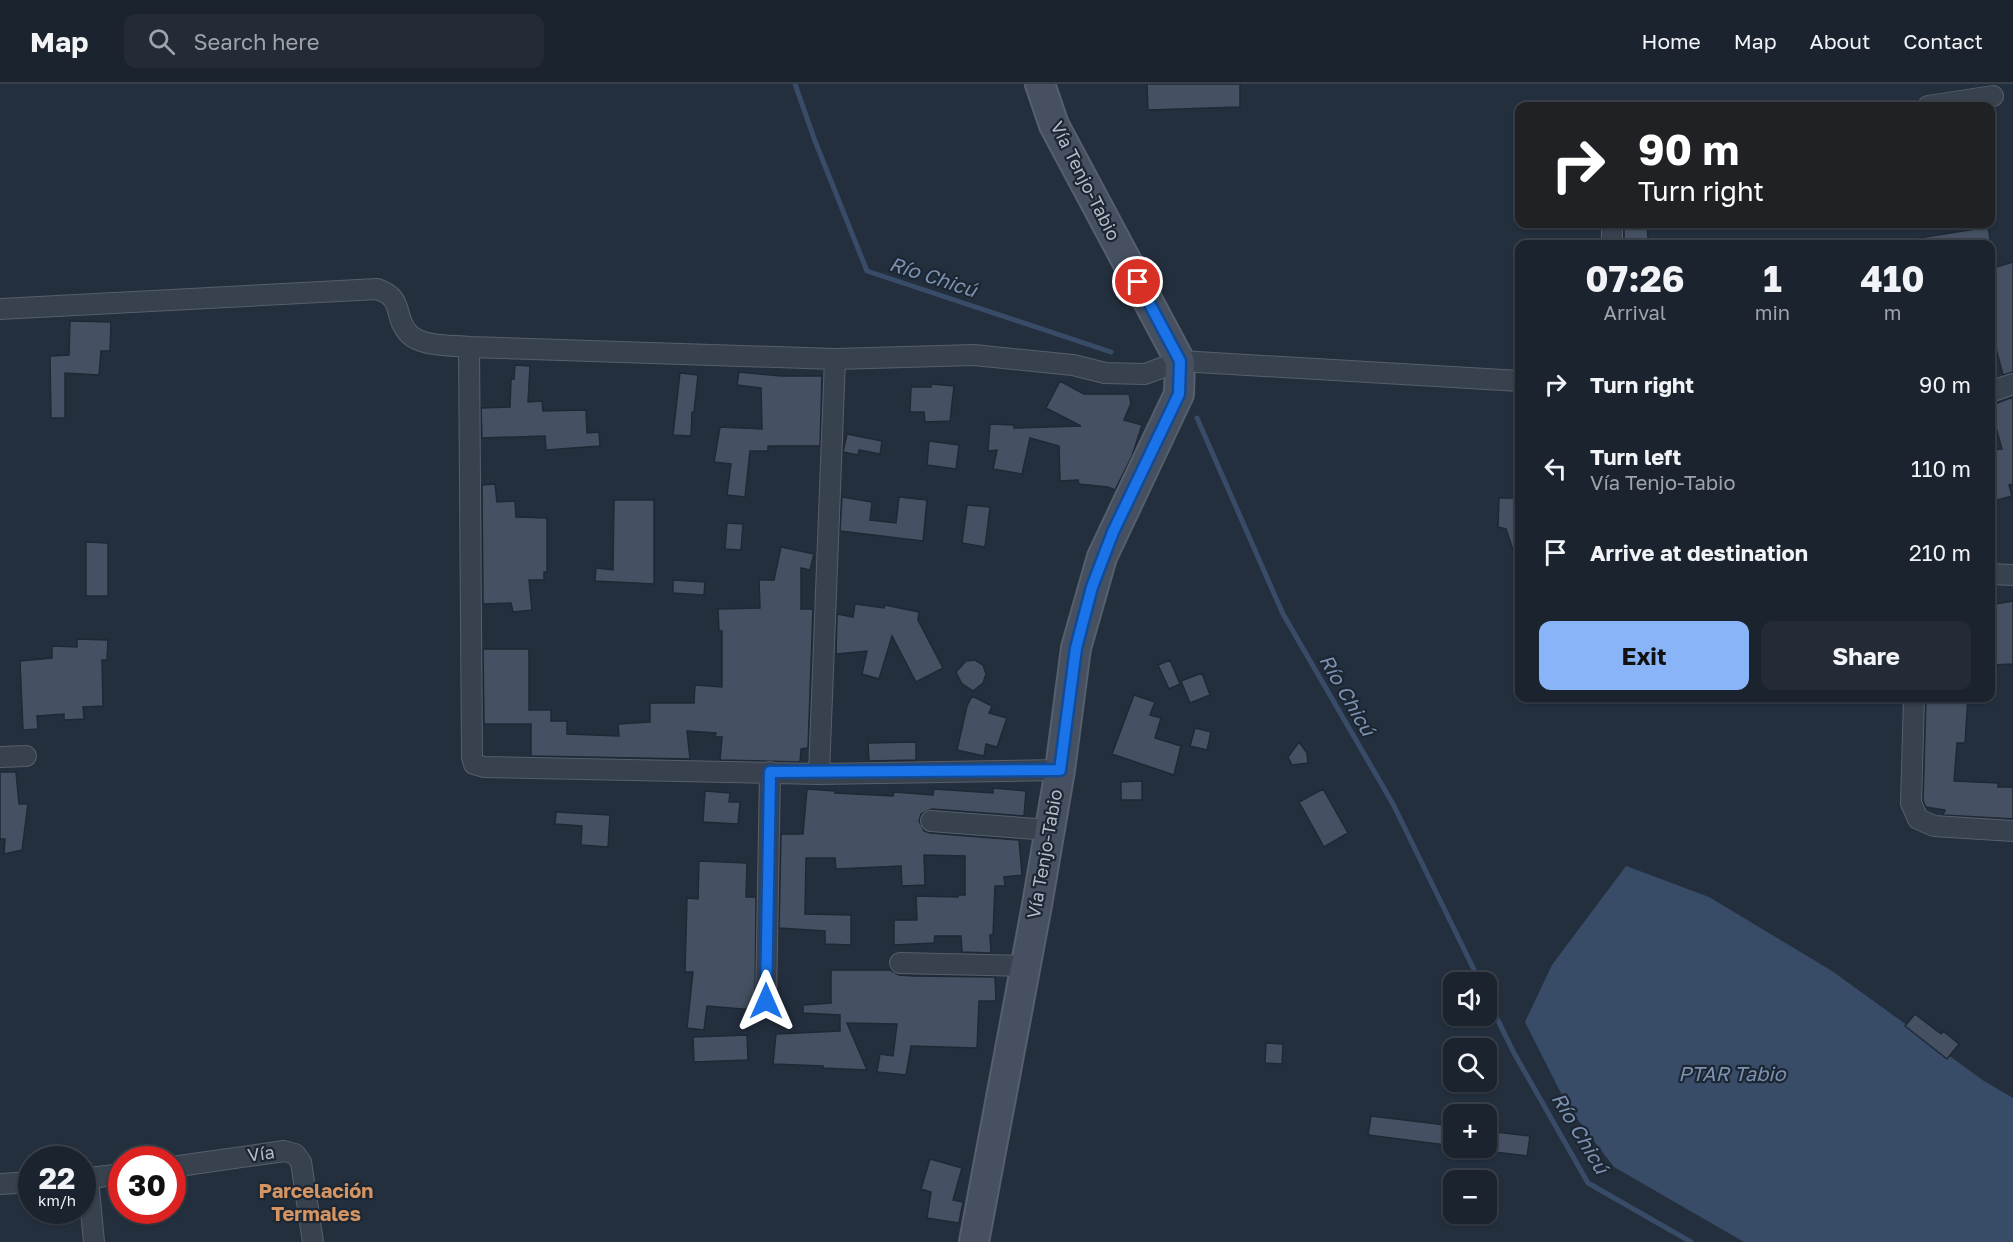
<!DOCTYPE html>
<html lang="en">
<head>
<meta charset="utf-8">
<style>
  :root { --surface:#1b232e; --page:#242b36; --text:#f1f3f6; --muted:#a0a4aa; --line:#39404a; --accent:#8ab4f8 }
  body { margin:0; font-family:"Golos Text",sans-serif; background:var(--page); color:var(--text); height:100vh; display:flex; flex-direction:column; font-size:22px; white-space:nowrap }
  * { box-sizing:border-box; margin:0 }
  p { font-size:20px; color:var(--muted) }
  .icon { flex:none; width:33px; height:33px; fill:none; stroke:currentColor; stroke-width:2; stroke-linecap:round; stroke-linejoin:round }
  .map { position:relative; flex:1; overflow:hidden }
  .panel { position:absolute; left:1515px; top:156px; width:480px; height:462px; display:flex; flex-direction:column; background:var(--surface); border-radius:12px; box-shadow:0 2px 4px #0004,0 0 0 2px var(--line) }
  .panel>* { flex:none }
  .hud { position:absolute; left:1515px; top:18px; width:480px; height:126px; border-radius:12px; box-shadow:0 2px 4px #0004,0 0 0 2px var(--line); background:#202124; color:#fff; overflow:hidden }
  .fabs { position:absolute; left:1443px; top:888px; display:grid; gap:12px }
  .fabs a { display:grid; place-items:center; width:54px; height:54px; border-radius:12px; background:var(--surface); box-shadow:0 2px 4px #0004,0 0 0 2px var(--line); font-size:30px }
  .speed { position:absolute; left:18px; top:1062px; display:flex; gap:12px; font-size:30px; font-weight:700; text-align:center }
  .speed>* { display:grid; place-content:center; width:78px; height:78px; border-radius:50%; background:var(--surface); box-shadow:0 2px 4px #0004,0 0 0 2px var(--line); line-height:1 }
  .speed small { font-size:15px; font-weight:400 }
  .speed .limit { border:9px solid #d22; background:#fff; color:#111 }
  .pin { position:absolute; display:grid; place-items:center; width:51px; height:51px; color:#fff; margin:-26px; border:3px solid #fff; border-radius:50%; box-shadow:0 2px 6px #0007 }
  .me { position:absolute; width:66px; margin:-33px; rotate:0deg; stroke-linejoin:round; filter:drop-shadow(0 0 4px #0008) }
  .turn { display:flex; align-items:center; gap:21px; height:126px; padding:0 24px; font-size:27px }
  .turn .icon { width:78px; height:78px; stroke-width:2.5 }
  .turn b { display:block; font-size:42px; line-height:51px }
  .eta { display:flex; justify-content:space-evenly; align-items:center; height:102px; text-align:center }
  .eta b { font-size:36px; font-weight:700; line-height:42px }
  .button { display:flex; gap:12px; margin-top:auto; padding:12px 24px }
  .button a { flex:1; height:69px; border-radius:12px; background:var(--accent); color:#111; font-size:24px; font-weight:700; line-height:69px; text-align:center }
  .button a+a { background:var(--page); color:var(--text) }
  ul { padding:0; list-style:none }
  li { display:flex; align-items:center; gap:18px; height:84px; padding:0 24px }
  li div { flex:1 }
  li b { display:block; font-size:22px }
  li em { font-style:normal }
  header { display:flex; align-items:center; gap:36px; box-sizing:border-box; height:84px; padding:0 30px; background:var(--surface); border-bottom:2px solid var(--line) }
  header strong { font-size:28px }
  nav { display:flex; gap:33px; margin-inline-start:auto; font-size:21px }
  .search { width:420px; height:54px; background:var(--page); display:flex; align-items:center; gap:15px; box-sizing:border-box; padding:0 21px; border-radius:12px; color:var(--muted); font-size:22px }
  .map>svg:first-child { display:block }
  .water { fill:#394c67 }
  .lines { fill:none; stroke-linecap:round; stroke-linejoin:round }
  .stream { stroke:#394c67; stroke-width:5 }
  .building { fill:#455162; stroke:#1f2835; stroke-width:1.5 }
  .minor-casing { stroke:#565f6c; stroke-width:22 }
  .secondary-casing { stroke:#565f6c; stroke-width:32 }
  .minor { stroke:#38414e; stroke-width:20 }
  .secondary { stroke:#465061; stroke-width:28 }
  .route-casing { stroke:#114b97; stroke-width:15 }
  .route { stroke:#1a73e8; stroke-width:10 }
  .labels { text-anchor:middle; stroke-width:4.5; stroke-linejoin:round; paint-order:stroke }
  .street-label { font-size:18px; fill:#b4bcc9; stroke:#1d2633 }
  .water-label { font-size:20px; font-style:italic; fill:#7c92b1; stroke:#1d2633 }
  .neighbourhood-label { font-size:20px; font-weight:bold; fill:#d59563; stroke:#1d2633 }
</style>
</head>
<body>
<header>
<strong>Map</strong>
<div class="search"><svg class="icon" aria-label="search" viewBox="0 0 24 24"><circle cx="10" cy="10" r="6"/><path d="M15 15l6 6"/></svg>Search here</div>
<nav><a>Home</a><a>Map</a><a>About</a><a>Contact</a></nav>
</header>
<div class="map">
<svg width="2013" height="1158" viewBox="0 0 2013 1158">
  <rect width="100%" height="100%" fill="#242f3e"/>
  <path class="water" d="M1626,782l83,31 123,74 152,110 29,17v144h-269l-130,-75 -46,-60 -43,-85 27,-57z"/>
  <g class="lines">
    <path class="stream" d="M795,0l20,57 52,130 244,81
      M1197,334l86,196 110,190 87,178
      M1486,912l28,57 74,130 103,59"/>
  </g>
  <path class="building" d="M1147,0h93v23l-92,3z
    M1624,140h23l1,15 -24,1z
    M1988,143l3,17h-71l-1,-6z
    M2013,178v110l-10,3 -13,-49v-57z
    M70,237l41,1 -1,29h-9l-2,24 -34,-2v45h-14l-1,-62 19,-1z
    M515,281l15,1 -2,36 14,-1 1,10 43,-1 1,23 12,-1 1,14 -54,4 -1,-14 -63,2 -1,-30 29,-1 1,-28h3z
    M739,288l42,4h41l-2,70h-52v5h-18l-5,46 -18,-2 4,-31 -17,-2 6,-35 42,2 -1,-41 -24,-3z
    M680,289l18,2 -4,37h-2l-1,24 -18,-1z
    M1060,297l24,13h45l2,9 -7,17 18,5 -10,31 -17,34 -7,-3 -29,-3 -1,-4 -18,1 -1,-35 -29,-8 -8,36 -29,-5 4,-19 -9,1 2,-27 24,1v3l67,-2 -35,-18z
    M931,300l23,2 -4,35 -25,1 -1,-10h-14l1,-25h20z
    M2013,313v87l-4,1 3,11 -22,6v-52l12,-1 -12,-43z
    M847,350l35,7 -2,13 -21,-4 -1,5 -15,-3z
    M929,357l30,4 -3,24 -29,-4z
    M495,400l2,18 18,-1 1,16 31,1v54h-3v8h-15l3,30 -19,2 -2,-9 -28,1 -1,-119z
    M842,413l30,5 -2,18 26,3 3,-26 28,3 -4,41 -83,-10z
    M1499,414h21v63l-3,1 -11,-33 -8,-2z
    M614,416h40v84l-59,-3 1,-13 17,2z
    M967,421l23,2 -5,40 -23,-4z
    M727,439l16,1 -2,26 -16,-1z
    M86,458l22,1v53h-22z
    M781,463l33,7 -4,16 -9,-2v41h12l-5,139 -7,1 -1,13 -80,-2 2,-23h-7l1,-4 -29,-2 3,28 -159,-3v-32h-47l-1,-75h46v61h22v11h16v13l52,2 -1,-12 32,-2v-19h44l1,-18 27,2v-56h-3l-1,-22 42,-1 -1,-28h15z
    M673,496l32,2 -1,13 -31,-2z
    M2013,517v63l-23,1v-60z
    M855,520l29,4 1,-3 34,7 -1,8 25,48 -27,14 -24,-46 -13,43 -17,-5 5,-23 -31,3 1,-40 16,3z
    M77,555l31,1 -1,20h-5l1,46 -20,1 1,12 -20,1v-6l-27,2 1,13 -15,1 -3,-69 32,-3v-12l25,1z
    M975,576l8,5 3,9 -3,9 -10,8 -11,-7 -6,-12 10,-11z
    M1170,576l10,24 -11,5 -11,-24z
    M1202,589l8,22 -20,8 -9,-22z
    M1134,611l21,7 -5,13 11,3 -6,20 26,8 -7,29 -62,-21z
    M972,612l20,10 -3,7 18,5 -10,29 -11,-3 -2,12 -27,-6 10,-44z
    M1926,614h42l-3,45h-8l-3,38 44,2v4h15v32l-70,-4 2,-5 -19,-3 -3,-6z
    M1195,644l16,4 -4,18 -17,-4z
    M916,658v18l-47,1 -1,-18z
    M1299,658l8,11 1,10 -16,2 -4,-8z
    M0,688h16l3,32h9l-6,46 -18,4 1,-15h-5z
    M1142,697v19h-21v-18z
    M993,704l33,3 -2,25 -92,-7 -11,5 -2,7 5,10 6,2 89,7 3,35 -18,2 1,9h-10l-2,49h-3l1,18 -29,-1 -1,-16h-26l-1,7 -40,2v-25h23l-1,-24 42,1v-2h7v-39l-41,-1 1,30 -23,1 -1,-20 -65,3 -1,-11h-29l-1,56 46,1v30l-26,-1v-13l-46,-3 2,-94h22l4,-45 28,2v2l58,3 1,-4 39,3 1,-6 59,4z
    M1323,705l25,44 -24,14 -25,-45z
    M705,707l25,2 -1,9h11l-2,22 -35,-2z
    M556,728l54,3 -2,32 -27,-2 1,-19 -27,-2z
    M699,777l48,2 -1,34h10l-1,113 -48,-4 -3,24 -17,-2 6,-56h-8l2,-74 11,1z
    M831,886h59l9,5 14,1 82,1 1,24h-17l-2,47 -66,-2 -5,29 -29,-3 3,-18 13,2 4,-32 -50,-1 20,47 -44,-2v-2l-50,-2 3,-30 64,-3v-16l-37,-2v-8l28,-2z
    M1915,930l26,20 2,-3 16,13 -12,15 -42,-33z
    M747,951l1,25 -54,2 -1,-25z
    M1266,959l17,1 -1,20 -17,-1z
    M1371,1032l83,10v20l-86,-11z
    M1486,1047l44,5 -3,20 -41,-5z
    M930,1075l32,9 -9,32 10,2 -4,21 -32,-5 4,-26 -10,-3z"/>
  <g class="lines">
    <defs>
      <path id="minor" d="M1928,22l65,-10
        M1612,160v-20
        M0,225l377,-20c29,10 15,27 32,45 13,13 43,11 60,13l366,12 139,-4 99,10 32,8 40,1 35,-13 340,20
        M469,263l3,410 2,7 10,3 335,7 241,-4
        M1990,308l23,-8
        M1990,490l23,1
        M1914,614l-3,105 7,16 16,7 79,5
        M0,673l26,-1
        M819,690l16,-415
        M931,737l118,9
        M900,879l125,3
        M766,917l4,-229
        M172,1083l112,-16 11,3 6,8 12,80
        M82,1095l40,-5
        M88,1095l6,63
        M0,1100l32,-2"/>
      <path id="secondary" d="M974,1158l63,-337 23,-135 16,-122 26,-91 77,-163 1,-33 -126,-236 -14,-41"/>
    </defs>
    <use href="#minor" class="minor-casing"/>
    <use href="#secondary" class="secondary-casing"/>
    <use href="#minor" class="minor"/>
    <use href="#secondary" class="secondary"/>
  </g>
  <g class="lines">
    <defs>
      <path id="route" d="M766,917l4,-229 290,-2 16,-122 16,-61 21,-55 66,-138 1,-33 -42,-79"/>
    </defs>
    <use href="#route" class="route-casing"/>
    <use href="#route" class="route"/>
  </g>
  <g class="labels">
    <g class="street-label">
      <text transform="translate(1085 97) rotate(63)" y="6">Vía Tenjo-Tabio</text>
      <text transform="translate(1045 770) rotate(-80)" y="6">Vía Tenjo-Tabio</text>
      <text transform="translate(261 1070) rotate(-8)" y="6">Vía</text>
    </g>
    <g class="water-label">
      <text transform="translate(933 193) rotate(18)" y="7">Río Chicú</text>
      <text transform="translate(1347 611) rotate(60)" y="7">Río Chicú</text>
      <text x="1732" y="997">PTAR Tabio</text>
      <text transform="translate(1580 1049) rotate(59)" y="7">Río Chicú</text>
    </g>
    <g class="neighbourhood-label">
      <text x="316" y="1114">Parcelación<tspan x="316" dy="23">Termales</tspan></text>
    </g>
  </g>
</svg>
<div class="fabs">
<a><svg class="icon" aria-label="sound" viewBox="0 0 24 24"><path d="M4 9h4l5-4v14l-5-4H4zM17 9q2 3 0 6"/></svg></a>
<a><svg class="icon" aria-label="search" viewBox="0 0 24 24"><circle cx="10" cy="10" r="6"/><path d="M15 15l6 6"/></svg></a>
<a>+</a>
<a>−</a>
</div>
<div class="speed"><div>22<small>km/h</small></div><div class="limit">30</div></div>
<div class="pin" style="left:1138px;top:198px;background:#d93025"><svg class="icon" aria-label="arrive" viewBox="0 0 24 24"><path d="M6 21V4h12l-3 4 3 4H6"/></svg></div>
<svg class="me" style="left:766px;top:917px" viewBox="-20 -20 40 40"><path d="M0-17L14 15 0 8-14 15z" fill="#1a73e8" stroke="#fff" stroke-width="4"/></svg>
<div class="hud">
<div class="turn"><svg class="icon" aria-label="right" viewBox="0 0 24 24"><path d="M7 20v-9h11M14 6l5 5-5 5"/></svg><div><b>90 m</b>Turn right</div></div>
</div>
<section class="panel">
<div class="eta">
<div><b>07:26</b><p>Arrival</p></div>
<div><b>1</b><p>min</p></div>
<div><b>410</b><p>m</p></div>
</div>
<ul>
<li><svg class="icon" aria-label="right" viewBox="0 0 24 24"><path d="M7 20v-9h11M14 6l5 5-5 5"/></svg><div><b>Turn right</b></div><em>90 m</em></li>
<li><svg class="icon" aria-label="left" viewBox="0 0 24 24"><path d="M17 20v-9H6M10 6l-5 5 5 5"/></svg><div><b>Turn left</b><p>Vía Tenjo-Tabio</p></div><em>110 m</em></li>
<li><svg class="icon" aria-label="arrive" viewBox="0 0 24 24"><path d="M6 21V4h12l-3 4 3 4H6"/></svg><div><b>Arrive at destination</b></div><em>210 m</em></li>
</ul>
<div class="button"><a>Exit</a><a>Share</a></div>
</section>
</div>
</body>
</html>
